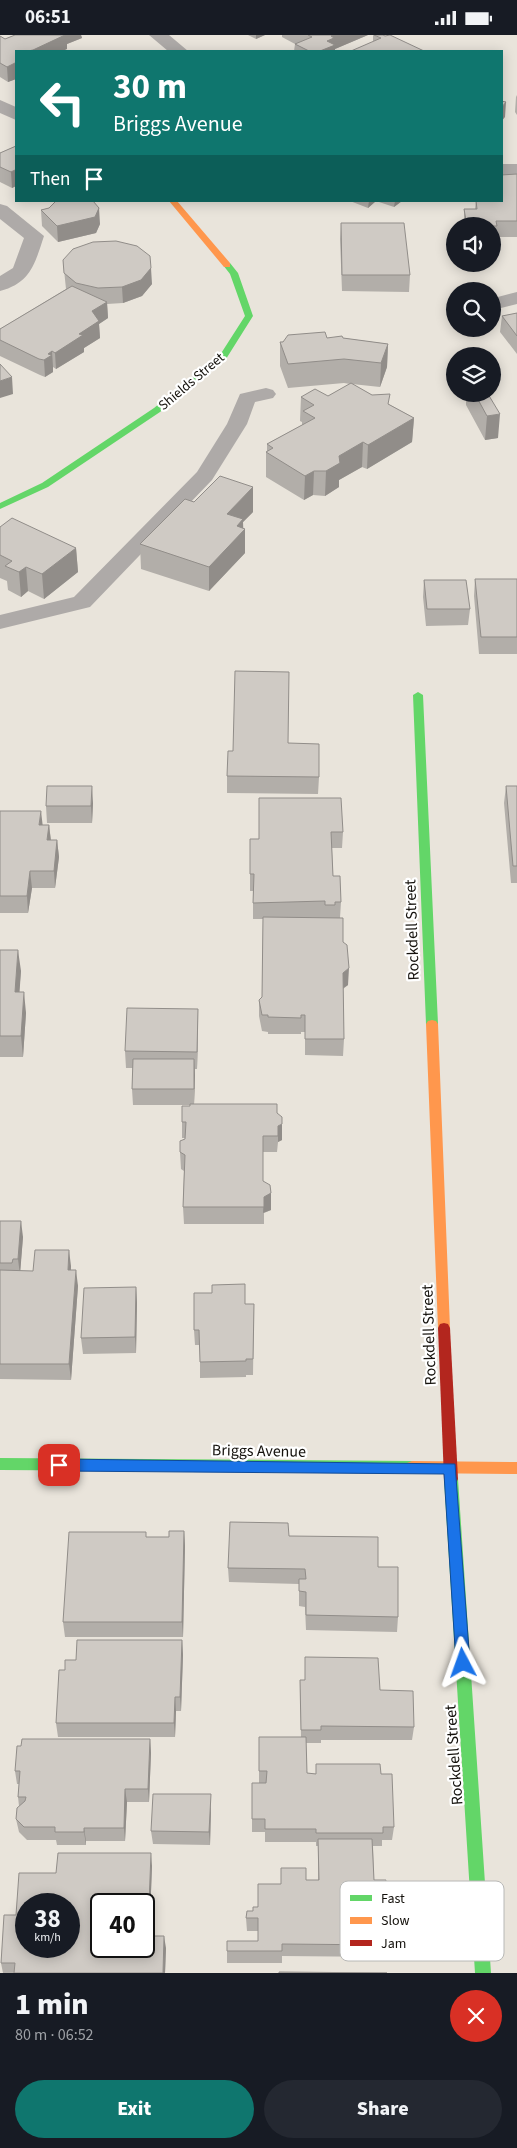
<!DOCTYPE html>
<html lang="en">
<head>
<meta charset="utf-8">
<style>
  :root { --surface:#171b24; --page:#242831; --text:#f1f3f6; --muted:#9ea1a6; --accent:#0f766e }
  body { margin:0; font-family:"Source Sans 3",sans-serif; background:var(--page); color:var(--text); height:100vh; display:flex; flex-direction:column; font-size:19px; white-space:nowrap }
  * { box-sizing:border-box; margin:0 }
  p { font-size:16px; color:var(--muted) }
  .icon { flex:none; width:28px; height:28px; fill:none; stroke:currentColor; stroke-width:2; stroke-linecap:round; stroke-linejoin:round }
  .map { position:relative; height:1938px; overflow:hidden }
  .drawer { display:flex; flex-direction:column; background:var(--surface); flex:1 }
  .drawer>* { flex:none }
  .banner { position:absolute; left:15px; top:15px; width:488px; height:152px; border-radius:0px; box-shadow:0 2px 12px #0003; background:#0f766e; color:#fff; overflow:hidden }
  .tools { position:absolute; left:446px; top:182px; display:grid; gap:10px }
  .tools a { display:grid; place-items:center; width:55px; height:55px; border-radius:50%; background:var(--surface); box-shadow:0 2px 12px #0003; font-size:25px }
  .speed { position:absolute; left:15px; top:1858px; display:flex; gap:10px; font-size:25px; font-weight:700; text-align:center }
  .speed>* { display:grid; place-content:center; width:65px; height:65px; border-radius:50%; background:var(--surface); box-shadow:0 2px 12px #0003; line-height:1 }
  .speed small { font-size:12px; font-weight:400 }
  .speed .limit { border:2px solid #111; border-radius:8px; background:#fff; color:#111 }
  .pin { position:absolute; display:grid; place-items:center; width:42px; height:42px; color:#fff; margin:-21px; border-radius:10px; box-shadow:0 2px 8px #0006 }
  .me { position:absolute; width:55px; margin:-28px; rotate:356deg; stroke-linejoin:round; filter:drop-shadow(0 0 4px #0008) }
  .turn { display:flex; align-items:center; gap:18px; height:105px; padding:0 15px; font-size:22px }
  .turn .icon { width:65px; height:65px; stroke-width:2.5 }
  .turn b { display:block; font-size:35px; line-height:42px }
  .then { display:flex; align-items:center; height:48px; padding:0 15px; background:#0003; gap:10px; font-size:19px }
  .round { display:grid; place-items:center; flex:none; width:52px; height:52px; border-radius:26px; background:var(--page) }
  .headline { display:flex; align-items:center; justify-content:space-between; height:85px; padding:0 15px }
  h1 { font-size:30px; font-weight:800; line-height:38px }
  .cta { display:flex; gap:10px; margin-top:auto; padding:10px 15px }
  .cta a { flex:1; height:58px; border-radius:30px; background:var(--accent); color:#fff; font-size:20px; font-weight:800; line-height:58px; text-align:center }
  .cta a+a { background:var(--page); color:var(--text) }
  .status { display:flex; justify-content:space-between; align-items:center; height:35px; padding:0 25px; background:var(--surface); direction:ltr }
  .status svg { height:14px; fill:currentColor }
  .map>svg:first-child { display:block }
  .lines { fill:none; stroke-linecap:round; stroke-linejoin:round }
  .lane { fill:#aeaaa8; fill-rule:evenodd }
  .street { fill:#aeaaa8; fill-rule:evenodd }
  .fast { fill:#63d668; fill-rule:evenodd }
  .slow { fill:#ff974d; fill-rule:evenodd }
  .jam { fill:#b3261e; fill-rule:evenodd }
  .wall { fill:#b2aea9 }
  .shaded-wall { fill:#918d89 }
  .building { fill:#cfcac4; stroke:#918d89; fill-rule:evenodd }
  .route { fill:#1a73e8; stroke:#114b97 }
  .labels { text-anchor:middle; stroke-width:4.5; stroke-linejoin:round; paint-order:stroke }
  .far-street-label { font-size:14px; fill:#14110c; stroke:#fff }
  .street-label { font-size:16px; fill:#14110c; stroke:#fff }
  .key { fill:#fff; stroke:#b8b8b6; stroke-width:1 }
  .key-label { font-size:14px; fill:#14110c }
</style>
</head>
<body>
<div class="status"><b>06:51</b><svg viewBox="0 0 49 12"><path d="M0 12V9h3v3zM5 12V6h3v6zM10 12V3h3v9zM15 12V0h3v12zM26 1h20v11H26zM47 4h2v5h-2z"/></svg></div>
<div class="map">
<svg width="517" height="1938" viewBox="0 0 517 1938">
  <rect width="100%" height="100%" fill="#e9e4db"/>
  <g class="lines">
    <path class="lane" d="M266,353l7,2 3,4 -3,4 -18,4 -8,22 -35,56 -122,127 -90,22v-14l74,-18 123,-125 30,-48 13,-30z"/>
    <path class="street" d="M149,0h20l19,16h-20z
      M0,65l16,7v13l-16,-7z
      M501,129h16v12h-16z
      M0,169l7,2 37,30c-9,27 -13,47 -44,55v-15l13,-8 11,-30 -24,-19z
      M517,257v12l-16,4 -9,-4 2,-6z"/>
    <path class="fast" d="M224,228h6l8,10 15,43 -27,43 -66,53 -112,75 -48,22v-6l42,-20 112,-75 66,-53 25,-39 -15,-42 -7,-9z
      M418,657l5,3 15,329 -2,3h-8l-2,-3 -13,-329z
      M0,1423l412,3 5,2 2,4 -2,4 -5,2 -412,-3z
      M451,1438l5,2 2,4 33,494h-16l-31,-494 2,-4z"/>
    <path class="slow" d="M169,166h8l53,62v4h-6z
      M432,985l4,1 2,3 12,304 -2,4 -4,1 -4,-1 -2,-4 -12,-304 2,-3z
      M412,1426l105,1v12l-105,-1 -5,-2 -2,-4 2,-4z"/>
    <path class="jam" d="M444,1288l4,1 2,4 8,151 -2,4 -5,2 -5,-2 -2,-4 -6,-151 2,-4z"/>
  </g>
  <path class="wall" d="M15,0h66l1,3 -15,6v5l-51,2v28l-8,3 -8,-5v-41l5,3z
    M248,0h17l-9,4z
    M282,0h86l-33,14v2h-41l1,-7 -13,-7z
    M373,0l51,16 -51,-10z
    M517,60v20l-2,-3 1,-15z
    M16,111v40l-4,2 -12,-6v-29z
    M517,139v63h-21l-1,5h-3v-16h-28v-17h11l1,-8h25z
    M350,166h52l-8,6 -18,-6 -8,7z
    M49,173l51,16 -4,9 -38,9 -16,-16 -1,-16z
    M341,188l69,52 -1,17 -67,-1 -2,-52z
    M63,225l89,24 -10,12 -19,7 -16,1 1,14 -9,6 1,14 -16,10v4l-28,17 -3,-2v5l-8,5 -5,-2 -40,-19v-27l66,-40z
    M517,278v41l-17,-22 2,-16z
    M327,303h16l45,6 -1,23 -7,20 -28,-3 62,34 -2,24 -45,27 -5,-2 -23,13v7l-14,9 -12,-1 -9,5 -38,-23v-25h1v-8l35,-19v-3l-2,-1 1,-24 27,-1 22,-12 -6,-1 -56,5 -8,-22v-24z
    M466,359h22l10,44 -13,2 -19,-35z
    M253,452v25l-10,10 2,31 -36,38 -68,-22 -1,-25 54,-42z
    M0,492l76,21 2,24 -34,27 -16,-8 -7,6 -13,-7 -1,-9 -7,-3z
    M475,544h42v75h-38l-5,-58z
    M424,545l46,29 -2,16 -42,1 -3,-29z
    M288,708l31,34 -1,17 -91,-1v-17l6,-25z
    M506,751h11v97h-6l-7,-80z
    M259,763l84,34 -1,16h-10l1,28 8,26 -1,16 8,67 -5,4 1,50 -1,17 -38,-1v-23h-4v2h-33v-2l-6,-1 -3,-15v-16l3,-3 1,-78h-10v-28h-3v-17l9,-35z
    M93,768l-1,20h-45l-1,-17z
    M0,776l42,14h7l2,15h6l2,17 -4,31h-23l-4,25h-28z
    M0,915l21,21 -2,21 7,21 -3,44h-23z
    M198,974v16l-1,44h-2l-1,35 83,9 5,27 -4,2 -1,10h-14v29l8,12v17l-7,3v11h-80l-1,-17 1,-36 -3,-2 -1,-17 5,-13v-1h-3v-16l8,-17h-57l-1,-16 1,-21h-7l-1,-17z
    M0,1186l23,16 -3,34h13l38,-5v4l7,16 -7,94 -71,-1z
    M136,1252l1,16 -1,50 -53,1 -2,-16z
    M245,1269h9l-1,71h-7v2l-46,1v-33h-5l-1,-15z
    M184,1496l1,15 -2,91h-118l-2,-15 84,-85h22z
    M289,1501l89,31 20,50 -1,15 -91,-2 -1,-23 -6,-1v-22l-70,-2 -1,-14z
    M182,1605l1,15 -2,56h-5l-1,26h-117l-2,-14 9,-53 11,-10z
    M305,1622l75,33 34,37 -2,13h-91v3h-15l1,30 9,1v-10l65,10 13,53 -2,13h-10v6h-9l1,34 11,5 17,56 -1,13h-13v3l-106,-1v7h-55v-22h31v-10h-11l-1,-13 35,-34 25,-4h12v-34h-2v-4h-51v-10h-13v-49h7v-46h42l-1,-57h5z
    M150,1704l1,14 -2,49h-22l-2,39h-39v4h-29l-1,-5h-29l-8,-8 -3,-13 3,-13 -1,-9 1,-13h-2l-2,-13z
    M211,1773l-1,37 -57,-1 -2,-13z
    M152,1831l-2,51h-6v-13h-43v13h-5l-1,19 71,12 -1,25h-162l-2,-10 15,-48 40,-42z"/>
  <path class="shaded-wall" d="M60,0h21l1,3 -15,6v5l-4,2h-35z
    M256,0h9l-9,4z
    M333,0h35l-33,14v2h-15l7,-10 4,-5z
    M15,28l1,16 -8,3 -1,-15z
    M506,67l-1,15 -4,5v-14z
    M15,135l1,16 -4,2 -1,-16z
    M369,166h7l-8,7z
    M395,166h7l-8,6z
    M99,173l1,16 -4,9 -38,9 -1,-16z
    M151,233l1,16 -10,12 -19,7 -1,-16z
    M107,267l1,16 -9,6 1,14 -16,10v4l-28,17 -1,-16 24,-19 13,-23z
    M388,309l-1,23 -7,20 1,-24z
    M52,316l1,16v5l-8,5 -1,-17 4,-6z
    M12,342l1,17 -13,4v-17z
    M500,379l-2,24 -13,2 2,-24z
    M414,383l-2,24 -45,27 1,-24z
    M363,407l-1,25 -23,13v7l-14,9 1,-25 13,-15z
    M314,436l-1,24 -9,5 1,-24z
    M253,452v25l-10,10v9l2,-2v24l-36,38v-24l18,-53z
    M76,513l2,24 -34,27 -2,-25z
    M26,532l2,24 -7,6 -2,-25z
    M92,751l1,17 -1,20 -1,-17z
    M41,776l2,17 -4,-3z
    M49,790l2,17 -4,-2z
    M57,805l2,17 -4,31 -1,-17z
    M30,836l2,17 -4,25 -1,-17z
    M18,915l3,21 -3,42 -3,-21z
    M349,933l-1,17 -6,4 1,-16z
    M24,957l2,21 -3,44 -2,-21z
    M198,974v16l-1,44v-17z
    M194,1024l1,16 -1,30z
    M282,1089v16l-4,2v-16z
    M271,1158v17l-8,3 1,-16z
    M21,1186l2,16 -3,38 -2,-16z
    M69,1215l2,16 -1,20 -2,-16z
    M76,1235l2,16 -7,94 -2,-16z
    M136,1252l1,16 -1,50 -1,-16z
    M184,1496l1,15 -2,91 -1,-15z
    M182,1605l1,15 -2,56 -1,-14z
    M175,1662l1,14 -1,26 -1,-14z
    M150,1704l1,14 -2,49 -1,-13z
    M125,1754l2,13 -2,39 -1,-13z
    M211,1759v14l-1,37 -1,-13z
    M84,1793l2,13v4l-2,-13z
    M151,1818l1,13 -2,51 -1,-13z
    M94,1869l2,13 -1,31 -2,-12z
    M164,1901l2,12 -1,25h-2z"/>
  <path class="building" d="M15,0h50l-32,15 -5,1h-12v13l-1,-1 -8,4 -7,-4v-27l5,3z
    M308,0h25l-2,1 3,2 -7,3 8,4 -15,6h-11l-14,-7 17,-7z
    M374,0h9l2,1 5,-1 34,16h-73l30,-13z
    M501,66l5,1 -5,6z
    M16,111v25l-1,-1 -4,2 -11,-5v-14z
    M517,139v47h-21l1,5h-30l-3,-17h13l-1,-8h25v-26z
    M56,166h37l6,7 -4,9 -38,9 -16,-16 8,-2z
    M341,188h63l6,52h-68z
    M116,206l21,5 13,10 1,12 -10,12 -19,7 -24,1 -22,-5 -12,-10 -1,-13 10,-11 20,-7z
    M72,251l35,16 -15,9 7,10 -20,13 4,1 -28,18 -3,-2 -4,3 4,1 -8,5 -5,-1 -39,-19v-11z
    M517,278v23l-15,-20z
    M325,297l2,6 15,-2 1,2 45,6 -7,19 -37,-4 -56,5 -8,-22h3l5,-7z
    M0,329l12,13 -12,4z
    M351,348l21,12 18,-1 -2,10 26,14 -46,27 -5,-3 -24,14 1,7 -14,8h-12l-9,5 -39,-24 7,-4 -6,-4 48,-26 -12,-7 11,-6 -13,-8 14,-8 13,7z
    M475,359h13l12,20 -13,2z
    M220,441l33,11 -26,27 16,5 -6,7 8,3 -36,38 -69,-23 45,-45 9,3z
    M12,483l64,30 -34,26 -16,-7 -7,5 -14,-6 7,-5 -12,-6v-28z
    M475,544h42v58h-36z
    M424,545h42l4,29h-43z
    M235,636l54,1 -1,71 31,1v33l-92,-1 1,-25h5z
    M47,751h45l-1,20h-45z
    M506,751h11v80h-4z
    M259,763h82l2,34h-12l2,44h7l1,26h-6v3h-10v-4l-72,2 1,-29h-4v-35h9z
    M0,776h41l-2,14h10l-2,15h10l-3,31h-24l-3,25h-27z
    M263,882l80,1v24l4,3 2,23 -6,5 1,66h-39v-24h-4v3l-33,-1v-2h-6l-3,-15 3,-3z
    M0,915h18l-3,42h9l-3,44h-21z
    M127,973l71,1 -1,43 -72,-1z
    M133,1024h61v30h-62z
    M190,1069h87v9l5,4v7l-4,2v10h-15v45l7,4 1,8 -7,4v10h-81l2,-52 -5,-3v-11l5,-2 1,-17h-4v-16h8z
    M0,1186h21l-3,38h-5l-1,4h-12z
    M35,1215h34l-1,20h8l-7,94h-69v-94l33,1z
    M245,1249v20h9l-1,55h-7v2l-46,1 -1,-32h-5v-37h18v-8z
    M136,1252l-1,50 -54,1 3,-50z
    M230,1487l58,1 1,13 89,1v30h20v50l-92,-2v-23l-7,-1v-12h7l-1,-10 -77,-1z
    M169,1496h15l-2,91h-119l6,-90h77v5h23z
    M77,1605h105l-2,57h-5l-1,26h-118l3,-53h6v-10h11z
    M305,1622l73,1 2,32 33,1 1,36 -93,-1v4h-20l-1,-50h5z
    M259,1702h47l1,36 9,1v-10h64l1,10h11l2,53h-11v6h-67v-4h-51v-10h-13v-36h14l1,-12h-8z
    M22,1704h128l-2,50h-23l-1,39h-40v4h-29v-5h-31l-8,-8 1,-11 8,-7 1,-4h-8l2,-26h-5l2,-25h4z
    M153,1759h58l-2,38 -58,-1z
    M318,1804h54l2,41h12l-1,5h15l2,56h-13v4l-107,-1v7h-55v-10h31v-23h-12l1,-7h6v-4h5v-23h23v-16h25v12h13z
    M58,1818h93l-2,51h-55l-1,32h8v10h43v-10h20l-1,37h-149l1,-10h-14l3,-48h12l3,-42h37zM26,1869h43v42h-43z
    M279,1937l108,1h-108z"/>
  <path class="route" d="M59,1424l396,5 15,199 -2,4 -5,2 -5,-2 -2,-4 -12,-189 -385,-3 -5,-2 -2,-4 2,-4z"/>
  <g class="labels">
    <g class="far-street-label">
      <text transform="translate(191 346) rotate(-40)" y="5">Shields Street</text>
    </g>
    <g class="street-label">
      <text transform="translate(411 895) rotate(-92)" y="6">Rockdell Street</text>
      <text transform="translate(428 1300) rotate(-92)" y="6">Rockdell Street</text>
      <text transform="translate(259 1415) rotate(1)" y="6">Briggs Avenue</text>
      <text transform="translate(453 1720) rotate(-94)" y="6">Rockdell Street</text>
    </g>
  </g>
  <rect x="340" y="1846" width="164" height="80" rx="8" class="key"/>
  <rect x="350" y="1860" width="22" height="6" fill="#63d668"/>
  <rect x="350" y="1882" width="22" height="7" fill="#ff974d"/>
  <rect x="350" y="1905" width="22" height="6" fill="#b3261e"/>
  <g class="key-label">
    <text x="381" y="1868">Fast</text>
    <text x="381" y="1890">Slow</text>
    <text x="381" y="1913">Jam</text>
  </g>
</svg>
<div class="tools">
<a><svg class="icon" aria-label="sound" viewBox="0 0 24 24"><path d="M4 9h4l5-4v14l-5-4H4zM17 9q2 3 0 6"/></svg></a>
<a><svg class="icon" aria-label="search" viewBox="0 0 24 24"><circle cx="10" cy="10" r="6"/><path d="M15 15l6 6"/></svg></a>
<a><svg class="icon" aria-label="layers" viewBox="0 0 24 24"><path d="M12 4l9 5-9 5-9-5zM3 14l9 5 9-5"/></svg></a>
</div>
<div class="speed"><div>38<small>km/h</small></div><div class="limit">40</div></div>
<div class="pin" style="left:59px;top:1430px;background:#d93025"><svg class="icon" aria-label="arrive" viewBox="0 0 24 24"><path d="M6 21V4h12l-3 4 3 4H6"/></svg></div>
<svg class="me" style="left:463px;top:1628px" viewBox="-20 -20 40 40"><path d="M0-17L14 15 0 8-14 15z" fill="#1a73e8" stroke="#fff" stroke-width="4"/></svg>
<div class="banner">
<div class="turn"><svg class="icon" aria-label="left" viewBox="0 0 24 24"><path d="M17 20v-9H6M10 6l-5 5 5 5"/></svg><div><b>30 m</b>Briggs Avenue</div></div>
<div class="then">Then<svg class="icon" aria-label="arrive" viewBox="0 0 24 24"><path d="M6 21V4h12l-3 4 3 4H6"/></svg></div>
</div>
</div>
<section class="drawer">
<div class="headline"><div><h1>1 min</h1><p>80 m · 06:52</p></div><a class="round" style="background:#d93025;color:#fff"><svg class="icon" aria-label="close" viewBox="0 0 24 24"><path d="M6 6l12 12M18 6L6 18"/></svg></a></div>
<div class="cta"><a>Exit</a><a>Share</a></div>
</section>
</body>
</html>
